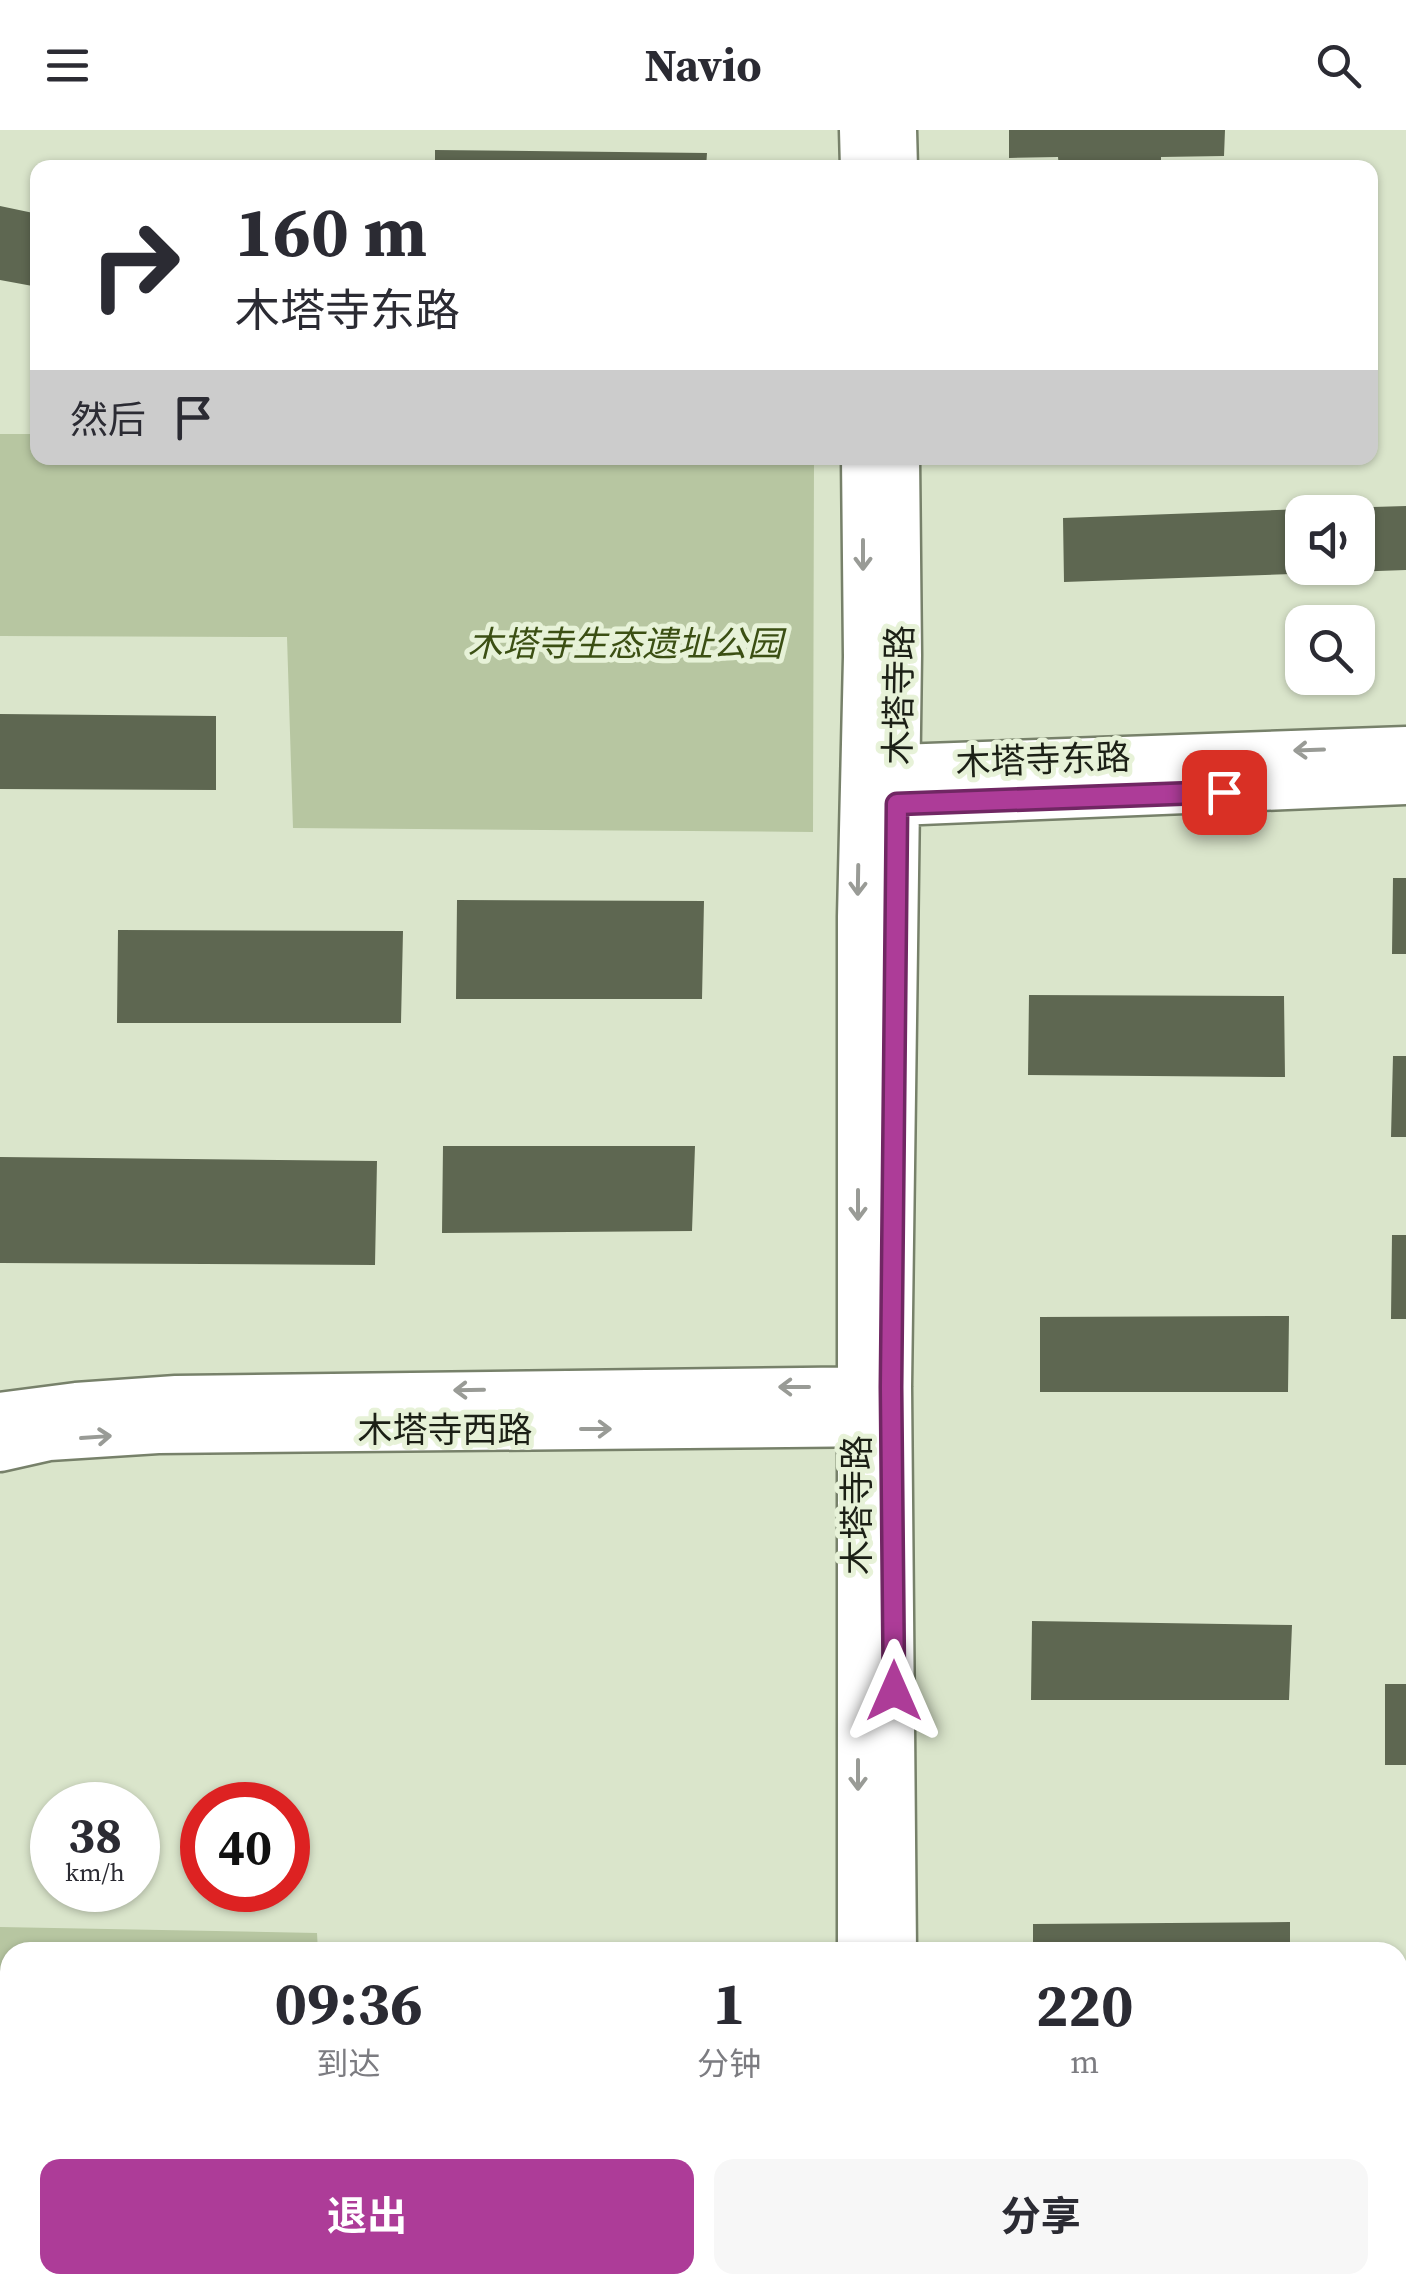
<!DOCTYPE html>
<html lang="zh">
<head>
<meta charset="utf-8">
<style>
  :root { --surface:#fff; --page:#f7f7f7; --text:#2b2b33; --muted:#7c7c81; --accent:#ad3c98 }
  body { margin:0; font-family:"Source Serif 4","Noto Sans SC",serif; background:var(--page); color:var(--text); height:100vh; display:flex; flex-direction:column; font-size:38px; white-space:nowrap }
  * { box-sizing:border-box; margin:0 }
  p { font-size:32px; color:var(--muted) }
  .icon { flex:none; width:55px; height:55px; fill:none; stroke:currentColor; stroke-width:2; stroke-linecap:round; stroke-linejoin:round }
  .map { position:relative; flex:1; overflow:hidden }
  .details { position:absolute; left:0px; top:1812px; width:1408px; height:352px; display:flex; flex-direction:column; background:var(--surface); border-radius:30px 30px 0 0; box-shadow:0 2px 8px #0004 }
  .details>* { flex:none }
  .hud { position:absolute; left:30px; top:30px; width:1348px; height:305px; border-radius:20px; box-shadow:0 2px 8px #0004; background:#fff; color:var(--text); overflow:hidden }
  .fabs { position:absolute; left:1285px; top:365px; display:grid; gap:20px }
  .fabs a { display:grid; place-items:center; width:90px; height:90px; border-radius:20px; background:var(--surface); box-shadow:0 2px 8px #0004; font-size:50px }
  .speed { position:absolute; left:30px; top:1652px; display:flex; gap:20px; font-size:50px; font-weight:700; text-align:center }
  .speed>* { display:grid; place-content:center; width:130px; height:130px; border-radius:50%; background:var(--surface); box-shadow:0 2px 8px #0004; line-height:1 }
  .speed small { font-size:25px; font-weight:400 }
  .speed .limit { border:15px solid #d22; background:#fff; color:#111 }
  .pin { position:absolute; display:grid; place-items:center; width:85px; height:85px; color:#fff; margin:-42px; border-radius:20px; box-shadow:0 5px 15px #0006 }
  .me { position:absolute; width:110px; margin:-55px; rotate:0deg; stroke-linejoin:round; filter:drop-shadow(0 0 8px #0008) }
  .turn { display:flex; align-items:center; gap:35px; height:210px; padding:0 40px; font-size:45px }
  .turn .icon { width:130px; height:130px; stroke-width:2.5 }
  .turn b { display:block; font-size:70px; line-height:85px }
  .then { display:flex; align-items:center; height:95px; padding:0 40px; background:#0003; gap:20px; font-size:38px }
  .eta { display:flex; justify-content:space-evenly; align-items:center; height:170px; text-align:center }
  .eta b { font-size:60px; font-weight:700; line-height:70px }
  .action { display:flex; gap:20px; margin-top:auto; padding:20px 40px }
  .action a { flex:1; height:115px; border-radius:20px; background:var(--accent); color:#fff; font-size:40px; font-weight:700; line-height:115px; text-align:center }
  .action a+a { background:var(--page); color:var(--text) }
  header { display:flex; justify-content:space-between; align-items:center; height:130px; padding:0 40px; background:var(--surface); font-size:45px; font-weight:700 }
  .map>svg:first-child { display:block }
  .green { fill:#b7c6a1 }
  .water { fill:#859a65 }
  .building { fill:#5e6751 }
  .lines { fill:none; stroke-linecap:round; stroke-linejoin:round }
  .minor-casing { stroke:#77816a; stroke-width:45 }
  .path { stroke:#8a927f; stroke-width:6; stroke-dasharray:5 5; stroke-linecap:butt }
  .minor { stroke:#fff; stroke-width:40 }
  .oneway { stroke:#999b96 }
  .route-casing { stroke:#702763; stroke-width:25 }
  .route { stroke:#ad3c98; stroke-width:18 }
  .labels { text-anchor:middle; stroke-width:10; stroke-linejoin:round; paint-order:stroke }
  .park-label { font-size:35px; font-style:italic; fill:#3b4f13; stroke:#e7f2d8 }
  .street-label { font-size:35px; fill:#1c2016; stroke:#e7f2d8 }
</style>
</head>
<body>
<header><svg class="icon" aria-label="menu" viewBox="0 0 24 24"><path d="M4 6h16M4 12h16M4 18h16"/></svg>Navio<svg class="icon" aria-label="search" viewBox="0 0 24 24"><circle cx="10" cy="10" r="6"/><path d="M15 15l6 6"/></svg></header>
<div class="map">
<svg width="1406" height="2164" viewBox="0 0 1406 2164">
  <rect width="100%" height="100%" fill="#dae5cb"/>
  <path class="green" d="M0,304h37l1,24h776l-1,374 -520,-4 -6,-191 -287,-1z
    M0,1797l317,6 1,19h-308v333h312v9h-322z"/>
  <path class="water" d="M0,2061l10,7v87h66l3,9h-79z"/>
  <path class="building" d="M1009,0h216l-1,26 -63,1v11h-102l-1,-11 -49,1z
    M435,20l272,3 -1,15h-271z
    M0,76l38,8v73l-38,-7z
    M1406,376v64l-342,12 -1,-64 239,-9v59h56v-56h-51v-3z
    M0,584l216,2v74l-216,-1z
    M1393,748h13v76h-14z
    M457,770l247,1 -2,98h-246z
    M118,800l285,1 -2,92h-284z
    M1029,865l255,1 1,81 -257,-2z
    M1393,926h13v81h-15z
    M443,1016h252l-3,85 -250,2z
    M0,1027l377,4 -2,104 -375,-2z
    M1392,1105h14v84h-15z
    M1289,1186l-1,76h-248v-75z
    M1032,1491l260,4 -3,75h-258z
    M1385,1554h21v81h-21z
    M1290,1792v30h-257v-28z
    M1401,2059h5v71l-5,1z
    M1039,2155h252v9h-253z"/>
  <g class="lines">
    <defs>
      <path id="minor" d="M860,0l1,38
        M896,0l1,38
        M870,636l536,-19
        M873,676l533,-22
        M0,1283l76,-10 100,-7 706,-9
        M0,1321l49,-11 109,-7 726,-7
        M858,1822v-1035l6,-260 -2,-199
        M896,1822l-5,-565 10,-732 -2,-197
        M858,2155v9
        M898,2155v9"/>
    </defs>
    <use href="#minor" class="minor-casing"/>
    <path class="path" d="M0,1889h10
      M0,2006l10,5
      M221,2155l10,9"/>
    <use href="#minor" class="minor"/>
  </g>
  <defs><path id="oneway-shaft" d="M-6 0H5M1.5-3L5.5 0L1.5 3" fill="none" stroke-width="1.6" stroke-linecap="round" stroke-linejoin="round" transform="scale(2.5)"/></defs>
  <g class="oneway">
    <use href="#oneway-shaft" transform="translate(863 425) rotate(90)"/>
    <use href="#oneway-shaft" transform="translate(1309 620) rotate(178)"/>
    <use href="#oneway-shaft" transform="translate(858 750) rotate(91)"/>
    <use href="#oneway-shaft" transform="translate(858 1075) rotate(90)"/>
    <use href="#oneway-shaft" transform="translate(794 1257) rotate(180)"/>
    <use href="#oneway-shaft" transform="translate(469 1260) rotate(179)"/>
    <use href="#oneway-shaft" transform="translate(596 1299)"/>
    <use href="#oneway-shaft" transform="translate(96 1307) rotate(-4)"/>
    <use href="#oneway-shaft" transform="translate(858 1645) rotate(90)"/>
  </g>
  <g class="lines">
    <defs>
      <path id="route" d="M894,1561l-3,-304 6,-583 327,-12"/>
    </defs>
    <use href="#route" class="route-casing"/>
    <use href="#route" class="route"/>
  </g>
  <g class="labels">
    <g class="park-label">
      <text x="625" y="526">木塔寺生态遗址公园</text>
    </g>
    <g class="street-label">
      <text transform="translate(899 565) rotate(-89)" y="12">木塔寺路</text>
      <text transform="translate(1043 630) rotate(-2)" y="12">木塔寺东路</text>
      <text x="445" y="1312">木塔寺西路</text>
      <text transform="translate(857 1375) rotate(-90)" y="12">木塔寺路</text>
    </g>
  </g>
</svg>
<div class="fabs">
<a><svg class="icon" aria-label="sound" viewBox="0 0 24 24"><path d="M4 9h4l5-4v14l-5-4H4zM17 9q2 3 0 6"/></svg></a>
<a><svg class="icon" aria-label="search" viewBox="0 0 24 24"><circle cx="10" cy="10" r="6"/><path d="M15 15l6 6"/></svg></a>
</div>
<div class="speed"><div>38<small>km/h</small></div><div class="limit">40</div></div>
<div class="pin" style="left:1224px;top:662px;background:#d93025"><svg class="icon" aria-label="arrive" viewBox="0 0 24 24"><path d="M6 21V4h12l-3 4 3 4H6"/></svg></div>
<svg class="me" style="left:894px;top:1561px" viewBox="-20 -20 40 40"><path d="M0-17L14 15 0 8-14 15z" fill="#ad3c98" stroke="#fff" stroke-width="4"/></svg>
<div class="hud">
<div class="turn"><svg class="icon" aria-label="right" viewBox="0 0 24 24"><path d="M7 20v-9h11M14 6l5 5-5 5"/></svg><div><b>160 m</b>木塔寺东路</div></div>
<div class="then">然后<svg class="icon" aria-label="arrive" viewBox="0 0 24 24"><path d="M6 21V4h12l-3 4 3 4H6"/></svg></div>
</div>
<section class="details">
<div class="eta">
<div><b>09:36</b><p>到达</p></div>
<div><b>1</b><p>分钟</p></div>
<div><b>220</b><p>m</p></div>
</div>
<div class="action"><a>退出</a><a>分享</a></div>
</section>
</div>
</body>
</html>
